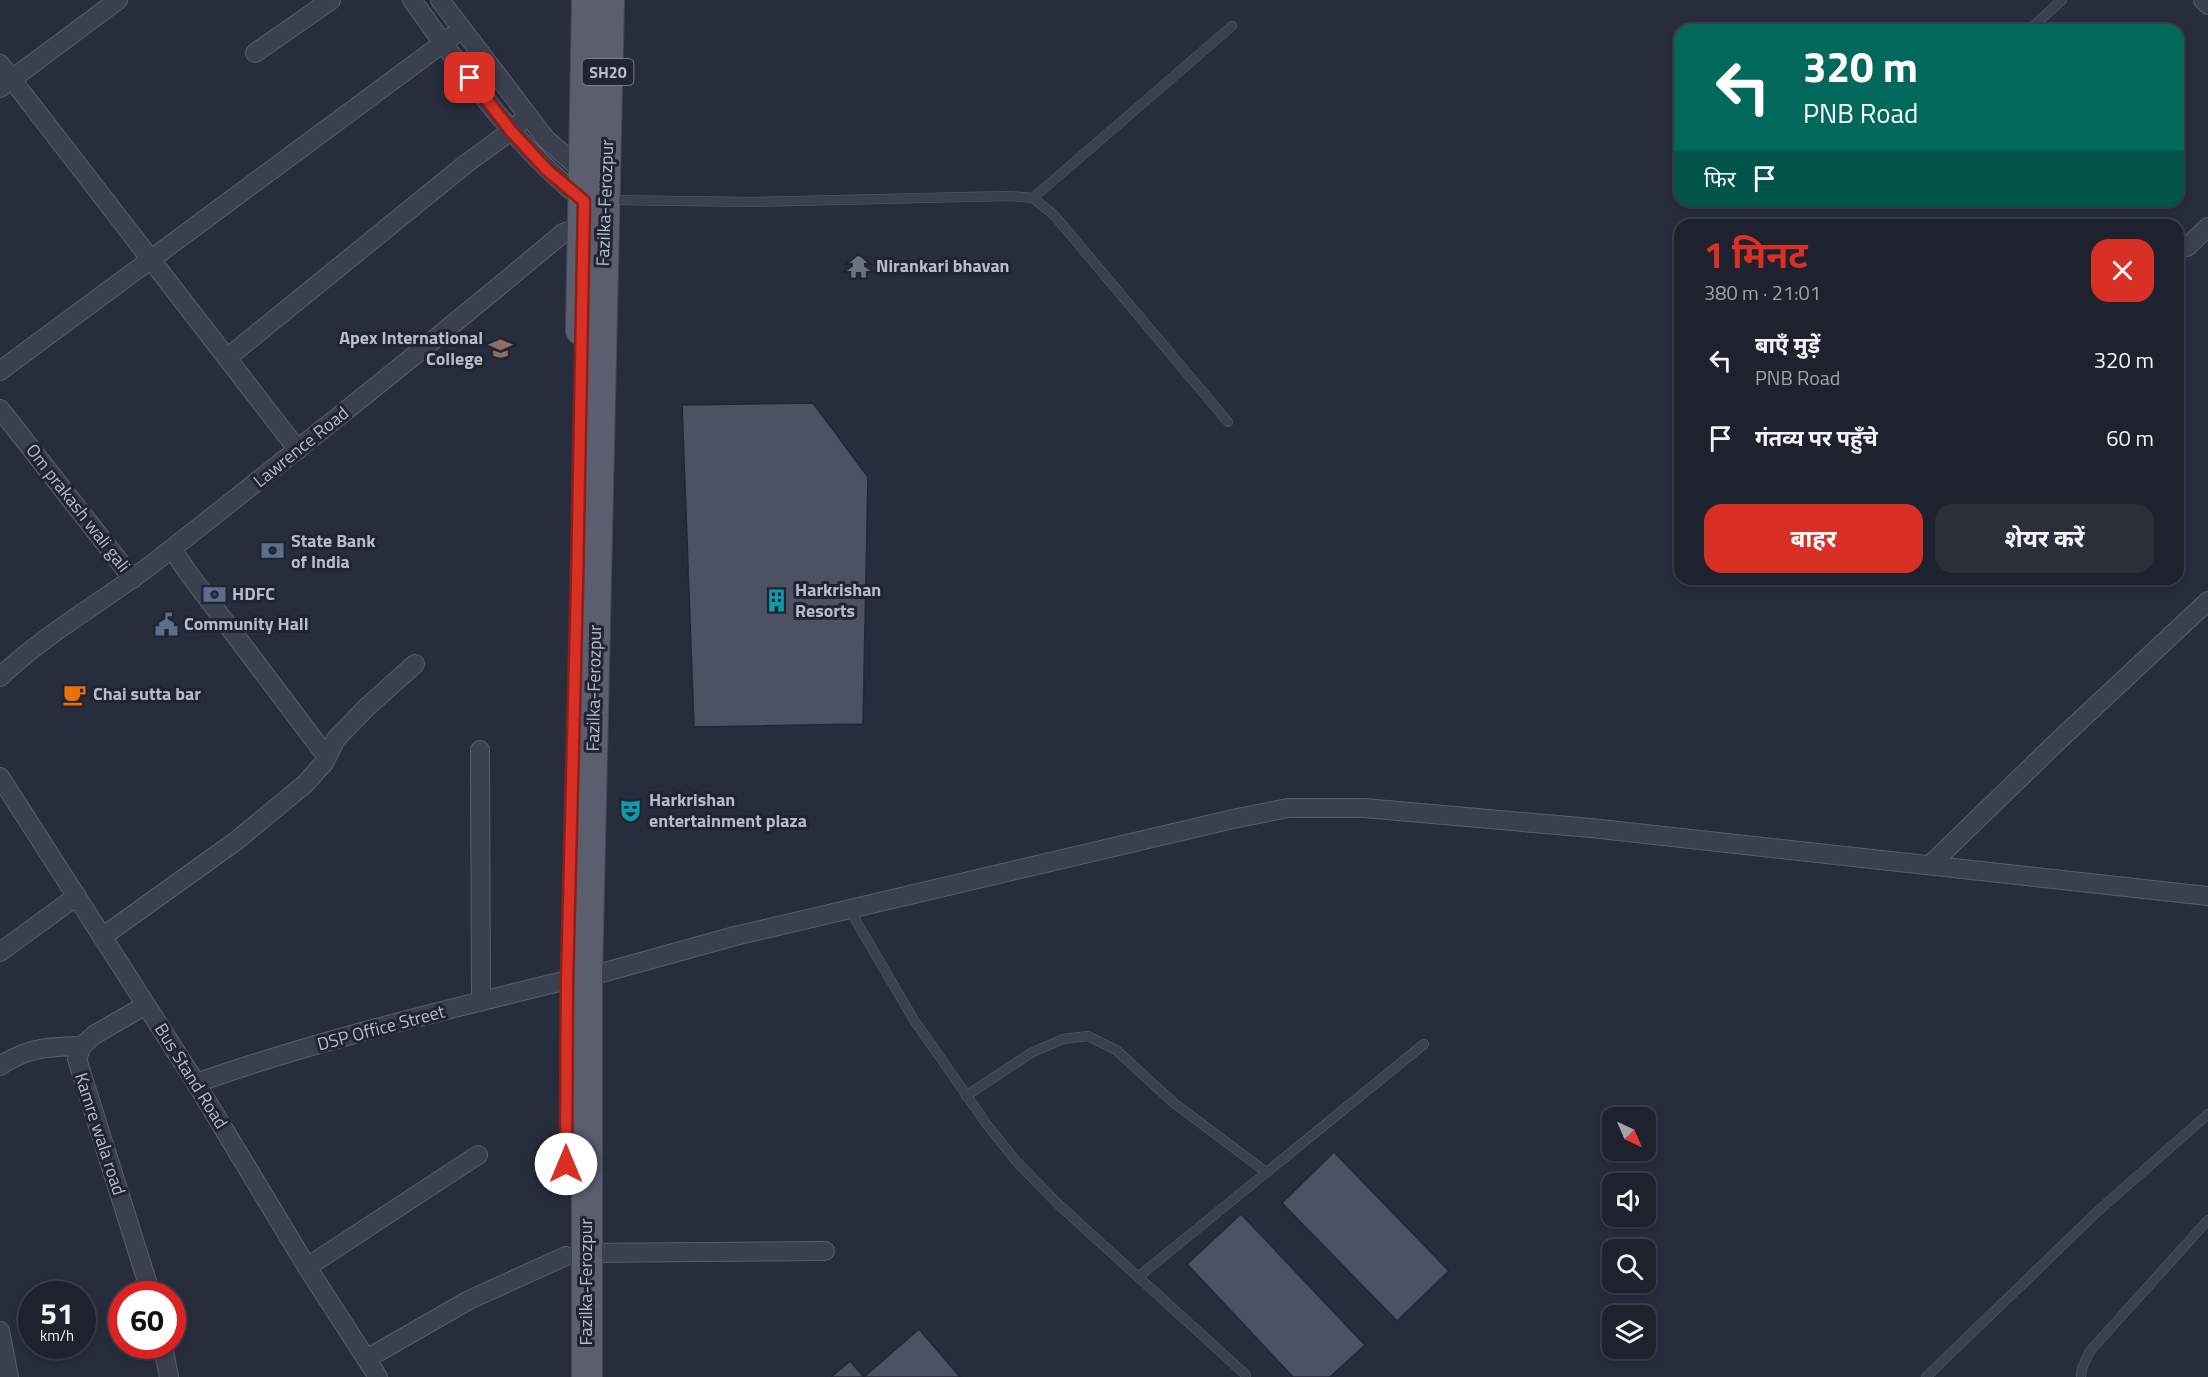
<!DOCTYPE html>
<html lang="hi">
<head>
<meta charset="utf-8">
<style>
  :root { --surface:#1e222e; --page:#2b2f3a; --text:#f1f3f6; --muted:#a1a4aa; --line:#3c3f4a; --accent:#d93025 }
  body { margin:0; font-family:"Titillium Web","Noto Sans Devanagari",sans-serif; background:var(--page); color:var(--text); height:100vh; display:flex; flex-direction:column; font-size:22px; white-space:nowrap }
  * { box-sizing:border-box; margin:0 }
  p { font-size:20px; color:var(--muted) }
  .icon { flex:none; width:33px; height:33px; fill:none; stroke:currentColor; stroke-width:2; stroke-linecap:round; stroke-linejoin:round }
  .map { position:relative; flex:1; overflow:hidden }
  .sheet { position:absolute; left:1674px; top:219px; width:510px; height:366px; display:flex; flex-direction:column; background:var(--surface); border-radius:18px; box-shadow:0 3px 9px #0003,0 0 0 2px var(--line) }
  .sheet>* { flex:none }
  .hud { position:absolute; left:1674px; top:24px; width:510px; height:183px; border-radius:18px; box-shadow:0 3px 9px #0003,0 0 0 2px var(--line); background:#00695c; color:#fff; overflow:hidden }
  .needle { width:39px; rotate:136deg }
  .controls { position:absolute; left:1602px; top:1107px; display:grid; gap:12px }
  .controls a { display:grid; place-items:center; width:54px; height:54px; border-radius:12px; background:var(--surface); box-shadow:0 3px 9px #0003,0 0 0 2px var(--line); font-size:30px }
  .speed { position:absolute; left:18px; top:1281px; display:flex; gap:12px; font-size:30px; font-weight:700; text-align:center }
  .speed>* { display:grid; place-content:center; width:78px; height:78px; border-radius:50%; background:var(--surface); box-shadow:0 3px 9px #0003,0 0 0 2px var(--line); line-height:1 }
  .speed small { font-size:15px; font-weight:400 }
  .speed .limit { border:9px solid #d22; background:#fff; color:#111 }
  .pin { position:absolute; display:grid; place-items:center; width:51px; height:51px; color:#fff; margin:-26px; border-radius:12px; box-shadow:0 3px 9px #0006 }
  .me { position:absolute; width:66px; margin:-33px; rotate:0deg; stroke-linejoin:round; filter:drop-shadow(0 0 4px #0008) }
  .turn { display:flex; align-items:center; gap:21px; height:126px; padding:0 30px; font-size:27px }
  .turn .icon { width:78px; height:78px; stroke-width:2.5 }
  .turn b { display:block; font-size:42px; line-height:51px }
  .then { display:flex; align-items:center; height:57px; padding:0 30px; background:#0003; gap:12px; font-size:22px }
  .round { display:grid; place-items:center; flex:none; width:63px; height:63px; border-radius:18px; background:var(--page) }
  .summary { display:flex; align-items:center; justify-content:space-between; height:102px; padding:0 30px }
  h1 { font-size:36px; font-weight:700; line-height:45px; color:var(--accent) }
  .cta { display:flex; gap:12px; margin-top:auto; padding:12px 30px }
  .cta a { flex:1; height:69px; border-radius:18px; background:var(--accent); color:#fff; font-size:24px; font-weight:700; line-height:69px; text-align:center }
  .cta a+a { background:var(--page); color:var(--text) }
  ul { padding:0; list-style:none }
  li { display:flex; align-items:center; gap:18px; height:78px; padding:0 30px }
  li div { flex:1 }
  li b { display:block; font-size:22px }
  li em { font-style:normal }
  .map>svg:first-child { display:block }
  .building { fill:#4c5164; stroke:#222635; stroke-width:1.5 }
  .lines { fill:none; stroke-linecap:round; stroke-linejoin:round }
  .lane-casing { stroke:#595d6c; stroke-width:10 }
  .street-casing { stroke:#595d6c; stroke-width:20 }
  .primary-casing { stroke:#454857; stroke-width:32 }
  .lane { stroke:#3b404e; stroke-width:9 }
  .street { stroke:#3b404e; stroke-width:18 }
  .primary { stroke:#5a5e6e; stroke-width:30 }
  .route-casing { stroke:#8d1f18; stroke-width:15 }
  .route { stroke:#d93025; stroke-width:10 }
  .labels { text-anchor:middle; stroke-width:6; stroke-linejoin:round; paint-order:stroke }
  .shield { fill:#202433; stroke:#8a8e9c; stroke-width:1.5 }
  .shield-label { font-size:16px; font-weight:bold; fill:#b8bbc9 }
  .street-label { font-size:18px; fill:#b8bbc9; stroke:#202433 }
  .poi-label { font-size:18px; font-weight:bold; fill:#b8bbc9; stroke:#202433; text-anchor:start }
</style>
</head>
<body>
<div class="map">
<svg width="2208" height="1377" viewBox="0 0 2208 1377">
  <rect width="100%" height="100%" fill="#282d3e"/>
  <path class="building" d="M813,403l55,74 -5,247 -169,3 -12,-322z
    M1334,1152l115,119 -52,50 -115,-118z
    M1241,1214l124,131 -35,32h-37l-106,-113z
    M919,1329l41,48h-129l19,-16 14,16z"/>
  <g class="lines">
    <defs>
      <path id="lane" d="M2029,30l33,-30
        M1033,198l199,-172
        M608,200l146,2 255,-6 24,2 21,17 174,207
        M849,909l65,111 74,106 28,35 42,43 188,171
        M966,1096l65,-43 32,-14 25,-3 28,14 58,53 92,69
        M1138,1277l286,-233
        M1926,1377l172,-166 110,-97
        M2081,1377l1,-9 8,-17 118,-131"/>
      <path id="street" d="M412,0c52,72 104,148 175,203
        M440,0l106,139 41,36
        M2203,0l5,5
        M255,53l76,-53
        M0,64l298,386
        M0,88l118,-88
        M2187,247l21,-20
        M227,358l240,-195 44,-32 17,-16
        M0,371l462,-342
        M0,409l133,170
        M172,549l17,25 138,183
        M0,677c48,-46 108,-78 160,-119 136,-107 271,-214 403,-325l9,-3 19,1
        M480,750l1,252
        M0,777l196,306 111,184 71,110
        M1930,865l127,-123 151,-141
        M102,937l134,-96 69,-57 19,-21 12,-24 31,-32 48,-43
        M0,952l77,-56
        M146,1005l-52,30 -12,11 -5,13 74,235
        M0,1066c28,-19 50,-19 82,-20
        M196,1083c122,-43 246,-72 371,-103l20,-3 148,-41 498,-117 55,-11h76l227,20 617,68
        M586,1253l239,-2
        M307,1267l171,-112
        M0,1331l9,46
        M163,1346l6,31
        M368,1358l101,-58 97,-44"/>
      <path id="primary" d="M581,330l6,-330
        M587,1377v-400l22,-977"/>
    </defs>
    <use href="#lane" class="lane-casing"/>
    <use href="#street" class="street-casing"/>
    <use href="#primary" class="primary-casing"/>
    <use href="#lane" class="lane"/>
    <use href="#street" class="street"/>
    <use href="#primary" class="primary"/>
  </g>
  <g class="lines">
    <defs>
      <path id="route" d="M470,78l41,53 36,39 37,31 -7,383 -10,397 -1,183"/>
    </defs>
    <use href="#route" class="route-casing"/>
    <use href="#route" class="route"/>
  </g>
  <defs>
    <symbol id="temple-bare" viewBox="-9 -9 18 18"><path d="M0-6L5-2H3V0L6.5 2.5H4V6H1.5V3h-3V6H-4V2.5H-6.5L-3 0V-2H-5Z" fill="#6b7280" stroke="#202433" stroke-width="2.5" paint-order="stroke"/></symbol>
    <symbol id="university-bare" viewBox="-9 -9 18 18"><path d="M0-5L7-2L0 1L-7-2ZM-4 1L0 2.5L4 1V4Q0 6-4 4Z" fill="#8d6e63" stroke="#202433" stroke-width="2.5" paint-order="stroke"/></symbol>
    <symbol id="bank-bare" viewBox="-9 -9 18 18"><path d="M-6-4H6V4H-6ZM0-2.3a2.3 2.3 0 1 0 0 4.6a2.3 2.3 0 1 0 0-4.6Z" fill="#5c6f8a" stroke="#202433" stroke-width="2.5" paint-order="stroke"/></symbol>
    <symbol id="building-bare" viewBox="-9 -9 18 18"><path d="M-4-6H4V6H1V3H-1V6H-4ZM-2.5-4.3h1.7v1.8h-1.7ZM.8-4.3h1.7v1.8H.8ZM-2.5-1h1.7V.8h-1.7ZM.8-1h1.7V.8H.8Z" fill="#0f9aa8" stroke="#202433" stroke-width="2.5" paint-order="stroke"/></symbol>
    <symbol id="civic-bare" viewBox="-9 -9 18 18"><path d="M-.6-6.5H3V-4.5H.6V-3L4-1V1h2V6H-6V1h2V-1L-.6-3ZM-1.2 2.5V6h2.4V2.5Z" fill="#5c6f8a" stroke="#202433" stroke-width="2.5" paint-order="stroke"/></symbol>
    <symbol id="cafe-bare" viewBox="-9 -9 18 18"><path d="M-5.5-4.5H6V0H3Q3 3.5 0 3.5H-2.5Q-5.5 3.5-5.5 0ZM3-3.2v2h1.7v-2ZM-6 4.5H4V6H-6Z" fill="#e8710a" stroke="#202433" stroke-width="2.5" paint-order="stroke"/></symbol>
    <symbol id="theatre-bare" viewBox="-9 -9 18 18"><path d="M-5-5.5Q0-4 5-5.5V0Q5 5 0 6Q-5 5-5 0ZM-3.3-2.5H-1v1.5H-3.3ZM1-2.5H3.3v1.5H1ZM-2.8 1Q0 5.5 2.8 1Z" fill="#0f9aa8" stroke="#202433" stroke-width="2.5" paint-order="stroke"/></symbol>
  </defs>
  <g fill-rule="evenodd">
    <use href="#temple-bare" x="842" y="250" width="33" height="33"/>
    <use href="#university-bare" x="484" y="332" width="33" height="33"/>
    <use href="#bank-bare" x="256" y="534" width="33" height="33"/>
    <use href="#bank-bare" x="198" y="578" width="33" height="33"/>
    <use href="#building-bare" x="760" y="584" width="33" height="33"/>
    <use href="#civic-bare" x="150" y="608" width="33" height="33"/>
    <use href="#cafe-bare" x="58" y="678" width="33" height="33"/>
    <use href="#theatre-bare" x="614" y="794" width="33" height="33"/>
  </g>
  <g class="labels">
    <rect class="shield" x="582.5" y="59" width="51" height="26" rx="4.5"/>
    <g class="shield-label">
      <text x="608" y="78">SH20</text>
    </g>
    <g class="street-label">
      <text transform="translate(605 203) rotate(-88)" y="6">Fazilka-Ferozpur</text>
      <text transform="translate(301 447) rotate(-39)" y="6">Lawrence Road</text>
      <text transform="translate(78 508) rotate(52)" y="6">Om prakash wali gali</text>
      <text transform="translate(594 688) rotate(-89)" y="6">Fazilka-Ferozpur</text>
      <text transform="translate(381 1028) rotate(-15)" y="6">DSP Office Street</text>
      <text transform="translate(191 1076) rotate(58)" y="6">Bus Stand Road</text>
      <text transform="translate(100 1134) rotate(72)" y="6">Kamre wala road</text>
      <text transform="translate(586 1282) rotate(-90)" y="6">Fazilka-Ferozpur</text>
    </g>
    <g class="poi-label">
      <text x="876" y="272">Nirankari bhavan</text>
      <text x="483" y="344" text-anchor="end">Apex International<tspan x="483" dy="21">College</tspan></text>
      <text x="291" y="547">State Bank<tspan x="291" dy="21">of India</tspan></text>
      <text x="795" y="596">Harkrishan<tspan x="795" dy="21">Resorts</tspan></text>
      <text x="232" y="600">HDFC</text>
      <text x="184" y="630">Community Hall</text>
      <text x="93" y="700">Chai sutta bar</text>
      <text x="649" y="806">Harkrishan<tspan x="649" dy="21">entertainment plaza</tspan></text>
    </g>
  </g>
</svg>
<div class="controls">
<a><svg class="needle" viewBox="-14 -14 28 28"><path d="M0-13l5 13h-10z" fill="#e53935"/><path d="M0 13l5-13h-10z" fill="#a1a4aa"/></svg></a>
<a><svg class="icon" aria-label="sound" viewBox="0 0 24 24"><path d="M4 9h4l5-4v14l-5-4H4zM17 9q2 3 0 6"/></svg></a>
<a><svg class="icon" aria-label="search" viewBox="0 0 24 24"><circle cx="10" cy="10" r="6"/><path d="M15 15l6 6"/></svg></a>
<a><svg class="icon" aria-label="layers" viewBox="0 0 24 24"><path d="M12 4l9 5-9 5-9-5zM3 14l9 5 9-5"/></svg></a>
</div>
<div class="speed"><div>51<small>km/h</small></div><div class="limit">60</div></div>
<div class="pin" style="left:470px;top:78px;background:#d93025"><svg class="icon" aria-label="arrive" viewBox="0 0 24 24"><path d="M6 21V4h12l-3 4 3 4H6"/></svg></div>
<svg class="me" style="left:566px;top:1164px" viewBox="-20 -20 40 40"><circle r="19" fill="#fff"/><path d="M0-13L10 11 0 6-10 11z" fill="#d93025"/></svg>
<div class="hud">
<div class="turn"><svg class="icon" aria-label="left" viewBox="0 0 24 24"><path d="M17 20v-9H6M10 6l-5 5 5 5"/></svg><div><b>320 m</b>PNB Road</div></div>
<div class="then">फिर<svg class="icon" aria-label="arrive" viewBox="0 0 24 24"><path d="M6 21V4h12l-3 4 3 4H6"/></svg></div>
</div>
<section class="sheet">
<div class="summary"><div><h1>1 मिनट</h1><p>380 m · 21:01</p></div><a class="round" style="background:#d93025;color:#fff"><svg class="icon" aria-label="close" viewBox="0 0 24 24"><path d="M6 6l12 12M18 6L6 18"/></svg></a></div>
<ul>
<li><svg class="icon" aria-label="left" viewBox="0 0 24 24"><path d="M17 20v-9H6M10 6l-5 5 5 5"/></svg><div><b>बाएँ मुड़ें</b><p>PNB Road</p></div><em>320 m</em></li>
<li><svg class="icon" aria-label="arrive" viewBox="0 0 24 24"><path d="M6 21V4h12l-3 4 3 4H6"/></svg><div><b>गंतव्य पर पहुँचे</b></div><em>60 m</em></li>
</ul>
<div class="cta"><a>बाहर</a><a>शेयर करें</a></div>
</section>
</div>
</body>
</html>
